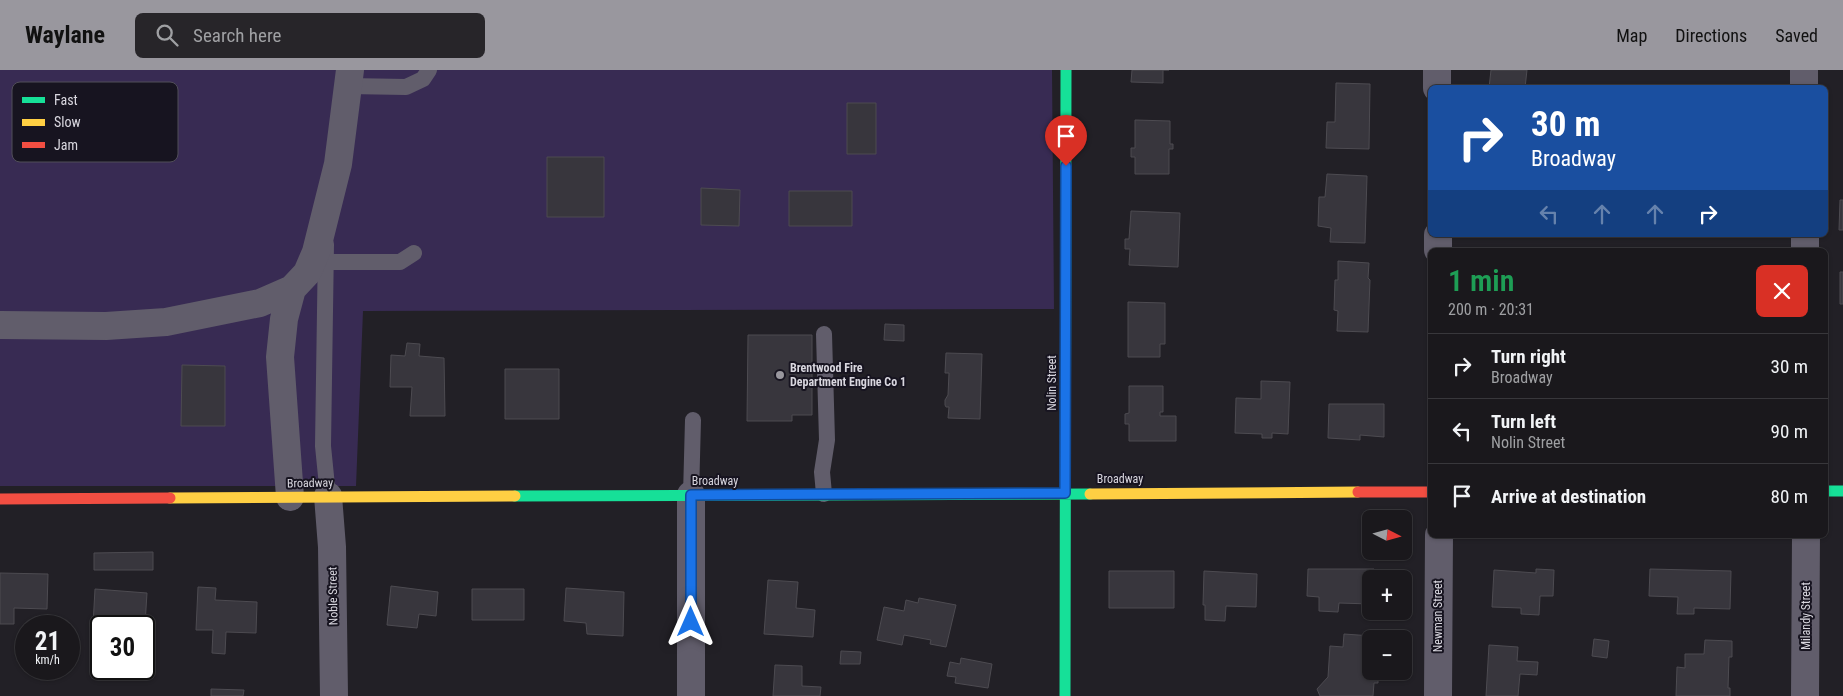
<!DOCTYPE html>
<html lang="en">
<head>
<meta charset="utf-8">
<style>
  :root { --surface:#1a181c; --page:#272529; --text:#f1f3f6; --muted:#9fa0a3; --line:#38373b; --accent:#99979e }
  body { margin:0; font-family:"Roboto Condensed",sans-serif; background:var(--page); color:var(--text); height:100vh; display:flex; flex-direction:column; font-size:19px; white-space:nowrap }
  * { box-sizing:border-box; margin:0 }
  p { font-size:16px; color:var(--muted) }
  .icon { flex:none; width:28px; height:28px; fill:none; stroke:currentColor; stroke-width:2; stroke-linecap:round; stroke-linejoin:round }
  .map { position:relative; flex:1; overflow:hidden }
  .panel { position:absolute; left:1428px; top:178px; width:400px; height:290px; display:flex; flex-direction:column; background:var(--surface); border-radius:8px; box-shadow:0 1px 4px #0004,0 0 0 1px var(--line) }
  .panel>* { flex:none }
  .hud { position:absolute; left:1428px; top:15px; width:400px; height:152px; border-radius:8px; box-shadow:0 1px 4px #0004,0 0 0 1px var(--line); background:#1a4fa0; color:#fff; overflow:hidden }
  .needle { width:32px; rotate:96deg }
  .buttons { position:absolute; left:1362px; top:440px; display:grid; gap:10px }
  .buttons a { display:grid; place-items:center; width:50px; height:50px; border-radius:8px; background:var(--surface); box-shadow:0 1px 4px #0004,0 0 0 1px var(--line); font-size:25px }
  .speed { position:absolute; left:15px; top:545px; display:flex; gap:10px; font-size:25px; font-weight:700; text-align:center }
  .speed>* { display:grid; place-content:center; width:65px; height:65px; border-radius:50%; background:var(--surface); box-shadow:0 1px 4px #0004,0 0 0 1px var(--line); line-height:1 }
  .speed small { font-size:12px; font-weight:400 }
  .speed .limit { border:2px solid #111; border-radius:8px; background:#fff; color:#111 }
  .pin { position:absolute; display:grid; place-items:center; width:42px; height:42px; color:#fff; margin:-51px -21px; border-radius:50% 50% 50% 0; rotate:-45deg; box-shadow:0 0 5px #0007 }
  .pin .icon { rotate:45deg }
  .me { position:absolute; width:55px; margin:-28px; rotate:0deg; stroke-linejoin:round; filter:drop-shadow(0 0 4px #0008) }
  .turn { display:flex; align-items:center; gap:18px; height:105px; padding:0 20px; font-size:22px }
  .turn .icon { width:65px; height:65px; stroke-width:2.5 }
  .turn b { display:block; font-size:35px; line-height:42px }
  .lanes { display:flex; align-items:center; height:48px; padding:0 20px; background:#0003; justify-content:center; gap:25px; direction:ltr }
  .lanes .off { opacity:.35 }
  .round { display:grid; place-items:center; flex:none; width:52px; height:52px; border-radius:8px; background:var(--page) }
  .head { display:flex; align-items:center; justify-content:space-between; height:85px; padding:0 20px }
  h1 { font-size:30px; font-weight:600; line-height:38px; color:#1e9e55 }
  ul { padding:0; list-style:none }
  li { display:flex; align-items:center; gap:15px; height:65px; padding:0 20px; border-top:1px solid var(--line) }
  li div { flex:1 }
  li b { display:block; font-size:19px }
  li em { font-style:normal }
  header { display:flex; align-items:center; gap:30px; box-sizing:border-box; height:70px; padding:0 25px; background:var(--accent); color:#111 }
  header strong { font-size:24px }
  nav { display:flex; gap:28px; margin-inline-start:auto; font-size:18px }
  .search { width:350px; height:45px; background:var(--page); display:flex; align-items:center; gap:12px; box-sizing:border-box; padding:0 18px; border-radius:8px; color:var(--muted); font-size:19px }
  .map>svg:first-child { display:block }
  .green { fill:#382b53 }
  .building { fill:#38363d; stroke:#4d4b51 }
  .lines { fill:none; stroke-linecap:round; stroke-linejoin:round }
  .lane { stroke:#615d6b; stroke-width:16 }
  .street { stroke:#615d6b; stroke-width:28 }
  .fast { stroke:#16e098; stroke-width:11 }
  .slow { stroke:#ffcf43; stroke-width:11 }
  .jam { stroke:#f24e42; stroke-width:11 }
  .route-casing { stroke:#114b97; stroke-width:12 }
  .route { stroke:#1a73e8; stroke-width:9 }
  .poi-dot { fill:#99979e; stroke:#171420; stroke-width:2 }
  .labels { text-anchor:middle; stroke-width:4; stroke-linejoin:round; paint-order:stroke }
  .poi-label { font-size:12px; font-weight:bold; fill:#d9d7df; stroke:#171420; text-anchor:start }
  .street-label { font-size:12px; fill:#d9d7df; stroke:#171420 }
  .key { fill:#171420; stroke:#514e59; stroke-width:1 }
  .key-label { font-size:14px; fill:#d9d7df }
</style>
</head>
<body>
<header>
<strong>Waylane</strong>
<div class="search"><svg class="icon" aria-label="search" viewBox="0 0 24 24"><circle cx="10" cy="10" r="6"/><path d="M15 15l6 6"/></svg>Search here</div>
<nav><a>Map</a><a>Directions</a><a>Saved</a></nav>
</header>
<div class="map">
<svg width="1843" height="626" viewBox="0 0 1843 626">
  <rect width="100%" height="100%" fill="#222026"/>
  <path class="green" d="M0,0h1052l2,239 -691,2 -7,175h-356z"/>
  <path class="building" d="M1132,0h37h-6v13l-32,-1z
    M1491,0h36l-2,18h-36z
    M1336,13l34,1 -1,65 -43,-1 1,-26h8z
    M847,33h29v51h-29z
    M1135,50l35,1v23h3v5h-4v25h-34v-17h-4v-9h4z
    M547,87h57v60h-57z
    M1327,104l40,2 -2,67 -35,-1 1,-14 -13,-2 1,-29h6z
    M701,118l39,2 -1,36 -38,-1z
    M789,121h63v35h-63z
    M1840,130h3v30h-4z
    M1131,141l49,2 -2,54 -49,-2 1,-16h-5v-10h4z
    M1338,191l31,2 -1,15 2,2 -2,52 -31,-1 1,-20 -4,-1 1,-30h3z
    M1840,202h3v32h-3z
    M1128,232l37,1v41h-5v13h-32z
    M885,254l19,1v16l-20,-1z
    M748,265h64v80h-20v6h-45z
    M407,273l13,1 -1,12 25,2 1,58h-35l2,-29h-22l1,-32 14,1z
    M946,283l36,1 -2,65 -32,-1 1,-11h-3l-1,-2v-5l3,-5 1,-22h-4z
    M182,295l43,1v60h-44z
    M505,299h54v50h-54z
    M1261,311l29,1 -2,52 -16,-1v5h-10v-4l-27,-1 1,-35 25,1z
    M1129,316h34v26h-3v4h16v25h-47v-17h-4v-10l4,-1z
    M1329,334h55v33l-24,-2v5l-32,-2z
    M153,482v18h-59v-17z
    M1308,499h66v10h-3v25l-32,-1 -1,9 -19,-1v-14l-12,-1z
    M1536,499l18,1 -1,26h-13l-1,19 -18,-1v-6l-29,-1 2,-37 42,3z
    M1650,499l81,2 -1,38 -36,-1v6h-17l1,-17 -29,-1z
    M1109,501h65v37h-65z
    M1204,501l53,3 -1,33 -30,-1 -1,15 -20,-1v-15h-2z
    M0,503l48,1 -1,35 -33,-1v16h-14z
    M768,510l30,2 -2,26 19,2 -2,27 -49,-3z
    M391,516l47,6 -2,24 -17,-2 -2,14 -30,-3z
    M198,517l18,1 -1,12 42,2 -1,31 -30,-1 -1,22 -13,-1 1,-23h-17z
    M566,518l58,4 -1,44 -36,-2 -1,-11 -22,-2z
    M95,519l52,4 -3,47v-14l-51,-1z
    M472,519h52v31h-52z
    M919,528l37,7 -10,42 -16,-3 1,-4 -27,-5 -2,10 -25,-5 7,-33 20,4 2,-11 12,3z
    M1344,564l28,2 -1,35 7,3v9h-4l-1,13h-53l-3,-7 11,-12 2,-31 13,1z
    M1594,569l15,2 -2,17 -15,-2z
    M1705,570l27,1v16h-3l-1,31h2v8h-54l1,-29 8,1v-14h19z
    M1489,575l29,2 -1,14 21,1 -1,13 -17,-1 -2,22h-32z
    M841,581l20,1 -1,12h-20z
    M961,588l31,6 -4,24 -33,-5 1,-6 -9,-1 3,-14 10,2z
    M775,595l27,1v20l19,1 -1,9h-47z
    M211,619l33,1 -1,6h-32z"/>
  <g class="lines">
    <path class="lane" d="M348,16l58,1 17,-8 6,-9
      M326,174l-3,202 5,50
      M325,192h75l14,-9
      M824,424l-2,-22 5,-32 -3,-106
      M691,425l2,-75"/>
    <path class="street" d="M1437,0v18
      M1804,0v18
      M1438,165v15
      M1805,165v15
      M0,255l106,1 60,-4 94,-19 32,-14 15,-16 9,-21 22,-88 12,-94
      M691,425v201
      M328,426l4,51 2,149
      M290,427l-10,-140 4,-38 8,-30
      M1438,626l1,-161
      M1805,626l1,-161"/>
    <path class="fast" d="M1825,421h18
      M515,426l575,-2
      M1065,626l1,-626"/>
    <path class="slow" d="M1090,424l268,-2
      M170,428l345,-2"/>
    <path class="jam" d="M1358,422h72
      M0,429l170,-1"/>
  </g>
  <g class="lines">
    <defs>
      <path id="route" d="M691,552v-127l374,-2 1,-327"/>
    </defs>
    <use href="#route" class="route-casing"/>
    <use href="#route" class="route"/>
  </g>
  <circle class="poi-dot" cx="780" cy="305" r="5"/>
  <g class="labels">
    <g class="poi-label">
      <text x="790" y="302">Brentwood Fire<tspan x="790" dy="14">Department Engine Co 1</tspan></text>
    </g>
    <g class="street-label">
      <text transform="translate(1052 313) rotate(-90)" y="4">Nolin Street</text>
      <text x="1120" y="413">Broadway</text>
      <text x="715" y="415">Broadway</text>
      <text transform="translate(310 413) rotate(-1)" y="4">Broadway</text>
      <text transform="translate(333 526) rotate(-91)" y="4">Noble Street</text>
      <text transform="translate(1438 546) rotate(-90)" y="4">Newman Street</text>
      <text transform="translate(1806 546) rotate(-90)" y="4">Milandy Street</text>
    </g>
  </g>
  <rect x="12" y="12" width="166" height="80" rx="8" class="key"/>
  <rect x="22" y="27" width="23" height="6" fill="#16e098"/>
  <rect x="22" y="49" width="23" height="7" fill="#ffcf43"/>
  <rect x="22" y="72" width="23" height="6" fill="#f24e42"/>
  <g class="key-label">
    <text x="54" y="35">Fast</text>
    <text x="54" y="57">Slow</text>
    <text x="54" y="80">Jam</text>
  </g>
</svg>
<div class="buttons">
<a><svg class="needle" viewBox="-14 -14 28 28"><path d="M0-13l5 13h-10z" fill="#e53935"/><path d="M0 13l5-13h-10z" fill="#9fa0a3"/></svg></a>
<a>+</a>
<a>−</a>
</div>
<div class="speed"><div>21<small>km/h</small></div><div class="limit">30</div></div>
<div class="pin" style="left:1066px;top:96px;background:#d93025"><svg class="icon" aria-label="arrive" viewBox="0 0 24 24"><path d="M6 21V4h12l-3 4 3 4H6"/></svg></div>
<svg class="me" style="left:691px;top:552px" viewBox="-20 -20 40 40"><path d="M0-17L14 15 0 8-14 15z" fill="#1a73e8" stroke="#fff" stroke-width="4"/></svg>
<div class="hud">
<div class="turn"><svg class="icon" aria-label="right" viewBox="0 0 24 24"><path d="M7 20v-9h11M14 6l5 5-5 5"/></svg><div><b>30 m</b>Broadway</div></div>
<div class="lanes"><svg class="icon off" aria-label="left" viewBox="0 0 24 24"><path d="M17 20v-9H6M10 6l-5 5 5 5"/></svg><svg class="icon off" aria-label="ahead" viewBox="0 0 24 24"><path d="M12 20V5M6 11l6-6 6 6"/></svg><svg class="icon off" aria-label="ahead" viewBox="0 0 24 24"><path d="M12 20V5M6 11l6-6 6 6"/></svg><svg class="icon" aria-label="right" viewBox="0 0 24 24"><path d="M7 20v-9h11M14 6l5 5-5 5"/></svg></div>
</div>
<section class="panel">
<div class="head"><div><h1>1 min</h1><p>200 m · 20:31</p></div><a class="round" style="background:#d93025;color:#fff"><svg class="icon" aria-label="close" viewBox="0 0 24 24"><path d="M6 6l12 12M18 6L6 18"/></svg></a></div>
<ul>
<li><svg class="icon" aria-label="right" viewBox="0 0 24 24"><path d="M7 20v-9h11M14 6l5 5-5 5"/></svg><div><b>Turn right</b><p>Broadway</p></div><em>30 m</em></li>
<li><svg class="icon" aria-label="left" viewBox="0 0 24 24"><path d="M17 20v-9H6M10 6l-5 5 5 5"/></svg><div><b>Turn left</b><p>Nolin Street</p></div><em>90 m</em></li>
<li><svg class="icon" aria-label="arrive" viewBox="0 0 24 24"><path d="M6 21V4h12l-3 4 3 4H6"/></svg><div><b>Arrive at destination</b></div><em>80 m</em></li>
</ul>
</section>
</div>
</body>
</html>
